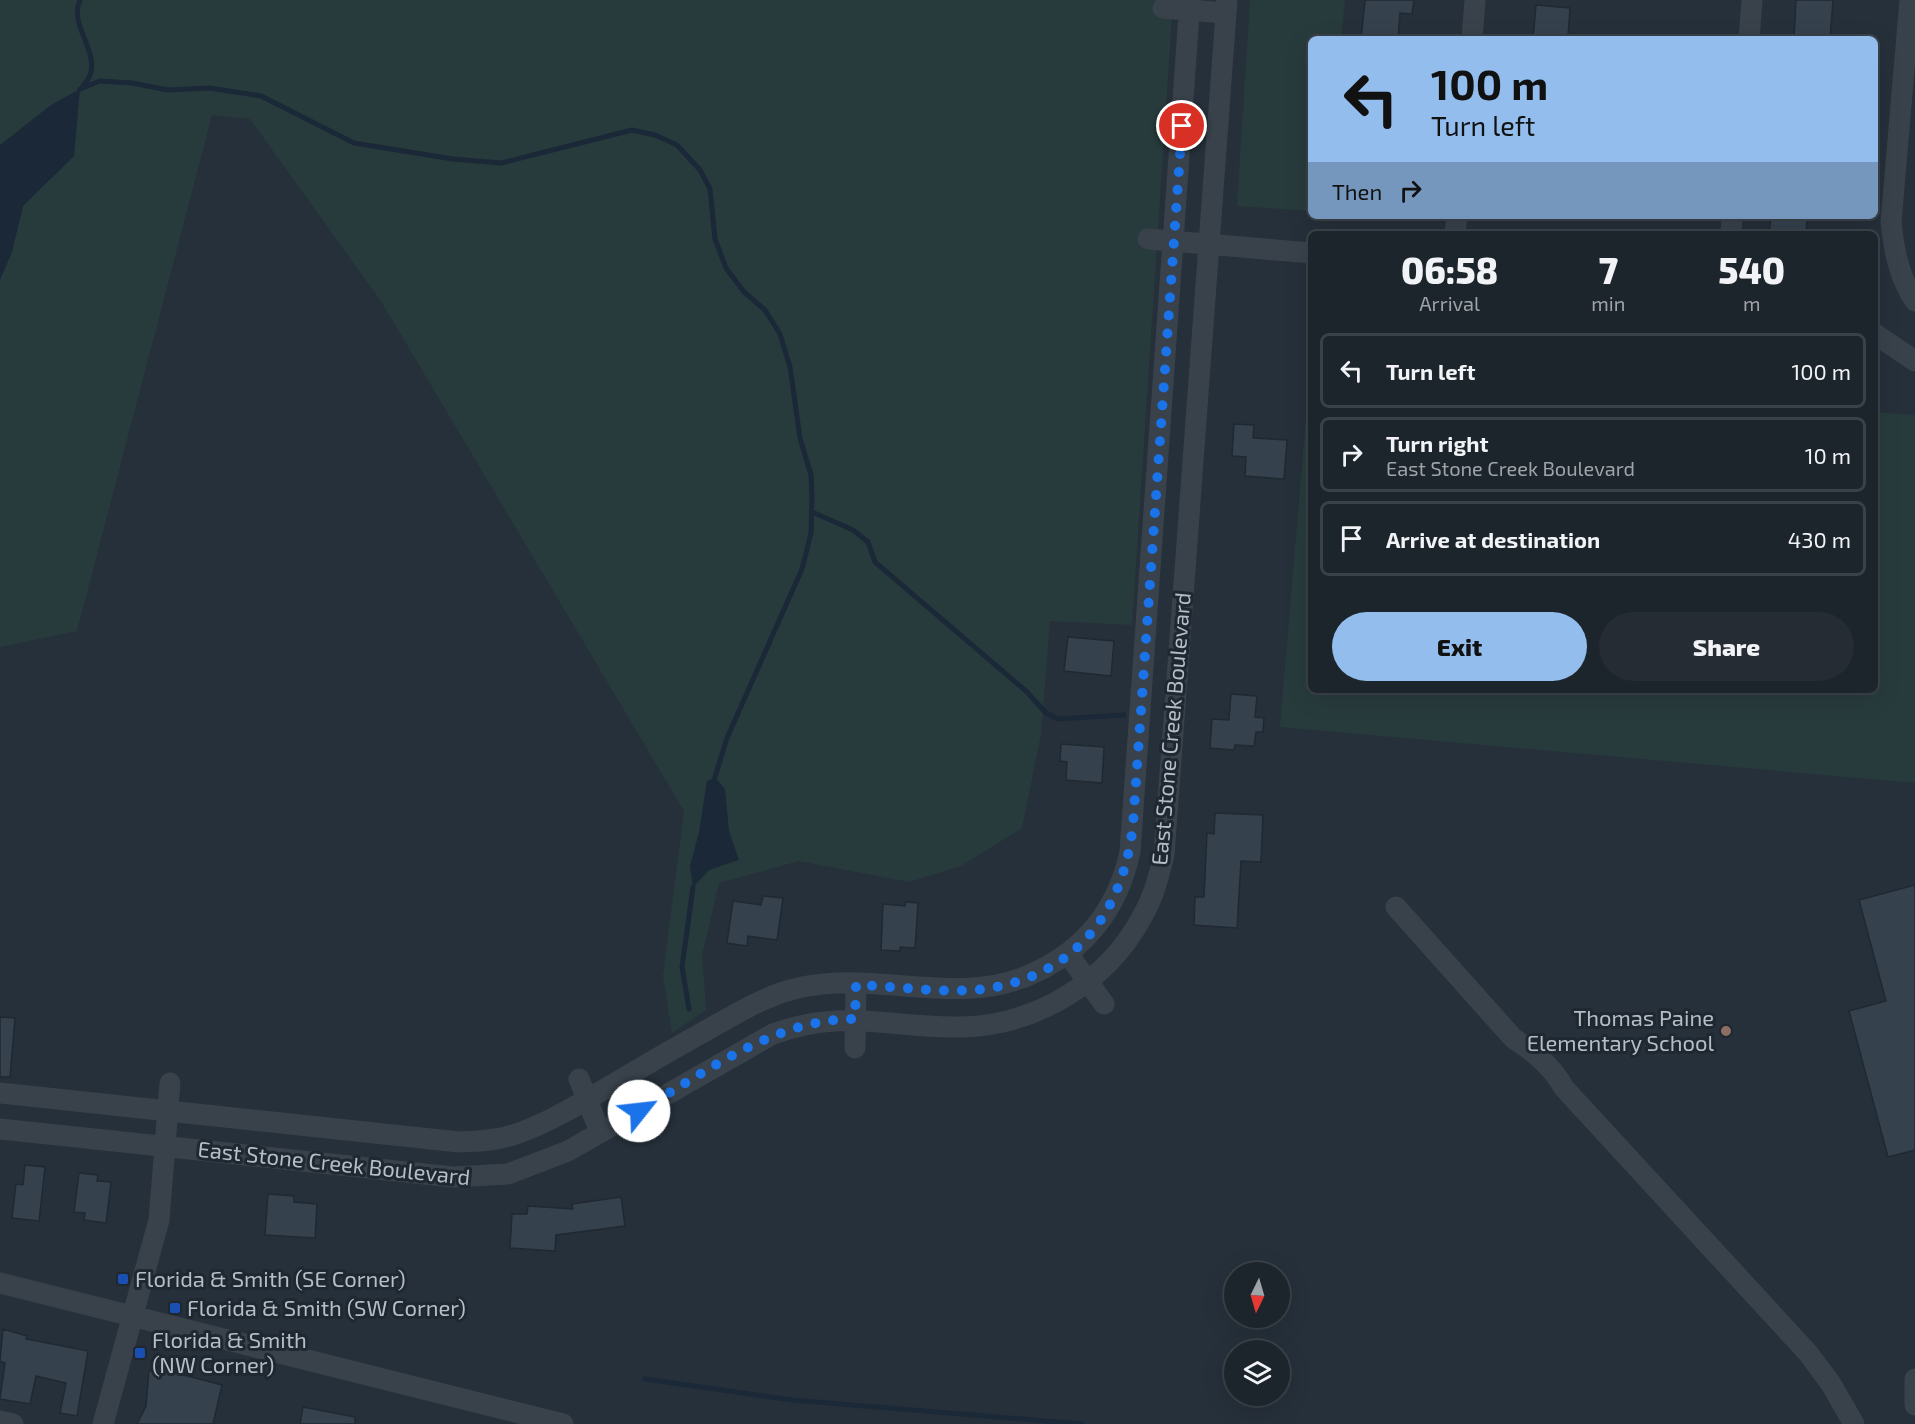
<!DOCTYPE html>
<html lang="en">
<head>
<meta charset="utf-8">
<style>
  :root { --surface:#1c242c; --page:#252c34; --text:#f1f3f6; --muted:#a0a4a9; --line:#3a4148; --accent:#93bded }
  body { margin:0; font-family:"Exo 2",sans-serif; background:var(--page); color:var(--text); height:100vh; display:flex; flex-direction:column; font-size:22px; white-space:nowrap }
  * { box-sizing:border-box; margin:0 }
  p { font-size:20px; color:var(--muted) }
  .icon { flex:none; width:33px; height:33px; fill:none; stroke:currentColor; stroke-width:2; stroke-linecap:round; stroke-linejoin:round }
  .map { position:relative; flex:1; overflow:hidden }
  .panel { position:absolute; left:1308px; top:231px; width:570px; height:462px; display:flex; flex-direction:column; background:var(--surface); border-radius:9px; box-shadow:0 6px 24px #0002,0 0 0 2px var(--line) }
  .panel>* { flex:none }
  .guide { position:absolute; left:1308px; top:36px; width:570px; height:183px; border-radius:9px; box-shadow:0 6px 24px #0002,0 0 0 2px var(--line); background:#93bded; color:#111; overflow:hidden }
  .needle { width:39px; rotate:185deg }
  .controls { position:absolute; left:1224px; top:1262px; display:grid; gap:12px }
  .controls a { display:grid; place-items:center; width:66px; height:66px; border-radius:50%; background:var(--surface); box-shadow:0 6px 24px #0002,0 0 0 2px var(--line); font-size:30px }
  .pin { position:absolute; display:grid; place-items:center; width:51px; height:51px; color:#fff; margin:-26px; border:3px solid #fff; border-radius:50%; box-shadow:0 2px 6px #0007 }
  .me { position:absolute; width:66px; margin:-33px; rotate:61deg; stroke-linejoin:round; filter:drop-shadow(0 0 4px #0008) }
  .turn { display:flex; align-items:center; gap:21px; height:126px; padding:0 24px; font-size:27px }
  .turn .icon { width:78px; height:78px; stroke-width:2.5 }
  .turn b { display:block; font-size:42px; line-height:51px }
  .then { display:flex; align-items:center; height:57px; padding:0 24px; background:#0003; gap:12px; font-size:22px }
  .eta { display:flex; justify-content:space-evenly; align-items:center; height:102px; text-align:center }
  .eta b { font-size:36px; font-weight:800; line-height:42px }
  .action { display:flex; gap:12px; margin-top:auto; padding:12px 24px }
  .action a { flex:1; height:69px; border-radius:36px; background:var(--accent); color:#111; font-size:24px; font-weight:800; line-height:69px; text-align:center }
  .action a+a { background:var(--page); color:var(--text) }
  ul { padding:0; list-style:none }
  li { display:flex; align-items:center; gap:18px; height:75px; margin:0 12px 9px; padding:0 12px; border:3px solid var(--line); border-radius:9px }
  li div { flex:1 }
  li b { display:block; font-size:22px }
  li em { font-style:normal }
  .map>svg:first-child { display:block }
  .green { fill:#283b3c }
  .water { fill:#1a2837 }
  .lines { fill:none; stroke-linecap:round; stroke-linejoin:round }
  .stream { stroke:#1a2837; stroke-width:5 }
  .building { fill:#35424e; stroke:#202932; stroke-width:1.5 }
  .minor { stroke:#39424b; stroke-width:21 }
  .route { stroke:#1a73e8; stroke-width:10; stroke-dasharray:0 18 }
  .education-dot { fill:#8d6e63; stroke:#1f2730; stroke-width:2 }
  .transit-dot { fill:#1a4fb4; stroke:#1f2730; stroke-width:2 }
  .labels { text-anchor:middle; stroke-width:6; stroke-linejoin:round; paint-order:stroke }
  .street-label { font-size:22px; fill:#b5bdc6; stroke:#1f2730 }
  .poi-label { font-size:22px; fill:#b5bdc6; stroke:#1f2730; text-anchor:start }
</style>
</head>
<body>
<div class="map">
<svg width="1915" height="1424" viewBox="0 0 1915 1424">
  <rect width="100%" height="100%" fill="#26303a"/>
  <path class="green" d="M0,0h1173l-41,625 -82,-4 -9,113 -19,94 -61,38 -52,16 -110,-21 -80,22 -17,72 4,55 -34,23 -9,-57 21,-165 -303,-510 -131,-182 -38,-4 -135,516 -77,16z
    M1250,0h95l-4,39h-30v172l-74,-5z
    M1310,370l1,320h564v-278l40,3v368l-635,-56z"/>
  <path class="water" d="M80,89l-6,67 -51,50 -11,46 -12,28v-135l51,-40z
    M715,777l10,12 4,42 10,29 -30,10 -16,17 -3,-21 9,-34 8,-51z"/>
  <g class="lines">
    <path class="stream" d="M80,0c-11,24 16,47 11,72 -1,6 -7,12 -10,17
      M80,89l20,-8 32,2 36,7 42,-2 51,8 93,47 99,16 48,4 131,-33 23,5 22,10 23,25 10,19 5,50 11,29 18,24 21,18 15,24 10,33 10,71 11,37 1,23 -1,35 -9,36 -75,169 -12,39
      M812,512l41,18 15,12 7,20 151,129 20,22 12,6 66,-4
      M689,1009l-7,-42 11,-80
      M645,1379l147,21 290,24"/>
  </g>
  <path class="building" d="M1365,0h49l-2,14 -12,-1 -2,26h-37z
    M1796,0h37l-3,39h-36z
    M1536,5l34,3 -2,28 -35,3z
    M1771,216l36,3 -1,15h-37z
    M1234,424l20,1 -1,13 34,2 -3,39 -39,-3 1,-19 -14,-1z
    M1068,637l46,4 -3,35 -47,-5z
    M1231,694l26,2 -2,21 9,1 -1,14h-7l-2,14 -19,-1 -1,5 -24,-2 2,-29 17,1z
    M1061,744l43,3 -2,36 -36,-3 1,-18 -7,-1z
    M1215,813l48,2 -2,47 -20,-1 -4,67 -43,-3 1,-28h9l3,-64 7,1z
    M1915,885v265l-27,7 -39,-146 37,-10 -27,-101z
    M763,896l20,2 -6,42 -29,-4 -1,10 -20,-3 6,-42 28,4z
    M905,902l13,1 -3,45 -15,-1v4l-19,-1 2,-46 22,2z
    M0,1017l15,1 -5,59h-10z
    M25,1165l20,2 -6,54 -27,-3 4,-34 7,1z
    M79,1173l19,2 -1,6 14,1 -5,41 -22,-3 1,-7 -11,-1z
    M268,1194l26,2v6l23,2 -2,34 -50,-3z
    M621,1197l4,29 -69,9 -1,16 -45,-3 2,-34h15l1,-8 45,3 -1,-5z
    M3,1329l24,7 -1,3 62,12 -11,65 -17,-3 6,-30 -30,-7 -6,28 -30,-5 5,-36 -5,-2z
    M149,1370l27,3 46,12 -9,39h-76l9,-18z
    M303,1407l52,10v7h-55z"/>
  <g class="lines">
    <path class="minor" d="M1910,0l-19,222c3,29 8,55 24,79
      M1163,8l63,5
      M1472,39l3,-39
      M1749,39l3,-39
      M1455,234l2,-18
      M1731,234l1,-18
      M1148,239l163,14
      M1875,334l40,27
      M1396,907l117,131c21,14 39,28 51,50l244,265 23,31 23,40
      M1068,954l36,50
      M855,1048l1,-63
      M579,1079l21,53
      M0,1093l459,49c18,-1 36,-1 54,-7 34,-11 66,-31 97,-49 35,-21 70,-41 106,-61 25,-14 50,-29 78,-36 80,-21 165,21 242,-17 51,-24 82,-65 94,-120l60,-852
      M0,1129l453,48 55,-3 60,-23 205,-117c75,-27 116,-5 189,-7 75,-2 146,-45 181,-112 11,-19 16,-40 21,-60l63,-855
      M0,1283l563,141
      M1915,1379v26
      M0,1421l13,3
      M103,1424l56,-204 11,-137"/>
  </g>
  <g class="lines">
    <path class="route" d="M639,1111c68,-39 135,-92 216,-92l1,-34c42,1 86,9 128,4 92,-13 139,-76 149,-164l49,-699"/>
  </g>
  <circle class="education-dot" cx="1726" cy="1031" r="6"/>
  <g class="transit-dot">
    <rect x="117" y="1273" width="12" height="12" rx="3"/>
    <rect x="169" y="1302" width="12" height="12" rx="3"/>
    <rect x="134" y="1347" width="12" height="12" rx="3"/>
  </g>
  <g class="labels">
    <g class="street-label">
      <text transform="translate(1171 729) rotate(-85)" y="8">East Stone Creek Boulevard</text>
      <text transform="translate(334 1163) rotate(6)" y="8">East Stone Creek Boulevard</text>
    </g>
    <g class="poi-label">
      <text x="1714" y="1026" text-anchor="end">Thomas Paine<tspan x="1714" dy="25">Elementary School</tspan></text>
      <text x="135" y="1287">Florida &amp; Smith (SE Corner)</text>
      <text x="187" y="1316">Florida &amp; Smith (SW Corner)</text>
      <text x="152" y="1348">Florida &amp; Smith<tspan x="152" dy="25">(NW Corner)</tspan></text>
    </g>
  </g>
</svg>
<div class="controls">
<a><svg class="needle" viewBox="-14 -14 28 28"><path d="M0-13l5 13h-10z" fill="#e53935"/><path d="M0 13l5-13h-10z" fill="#a0a4a9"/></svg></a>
<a><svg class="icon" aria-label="layers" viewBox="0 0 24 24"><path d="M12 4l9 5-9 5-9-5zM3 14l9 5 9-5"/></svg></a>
</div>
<div class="pin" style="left:1182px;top:126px;background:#d93025"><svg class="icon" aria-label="arrive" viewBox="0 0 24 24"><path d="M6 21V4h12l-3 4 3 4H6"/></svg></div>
<svg class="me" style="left:639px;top:1111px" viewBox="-20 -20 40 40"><circle r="19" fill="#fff"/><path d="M0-13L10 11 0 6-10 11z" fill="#1a73e8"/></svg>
<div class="guide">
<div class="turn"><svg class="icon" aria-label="left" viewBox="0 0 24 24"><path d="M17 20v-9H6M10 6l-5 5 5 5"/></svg><div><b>100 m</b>Turn left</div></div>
<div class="then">Then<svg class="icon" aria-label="right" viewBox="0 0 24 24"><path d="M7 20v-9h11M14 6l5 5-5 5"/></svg></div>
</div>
<section class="panel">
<div class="eta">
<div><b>06:58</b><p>Arrival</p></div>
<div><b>7</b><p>min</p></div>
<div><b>540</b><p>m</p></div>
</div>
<ul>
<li><svg class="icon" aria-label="left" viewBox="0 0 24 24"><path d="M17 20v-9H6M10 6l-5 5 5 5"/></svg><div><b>Turn left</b></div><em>100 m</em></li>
<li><svg class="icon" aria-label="right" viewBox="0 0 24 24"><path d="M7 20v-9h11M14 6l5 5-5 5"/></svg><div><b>Turn right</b><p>East Stone Creek Boulevard</p></div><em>10 m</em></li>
<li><svg class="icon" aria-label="arrive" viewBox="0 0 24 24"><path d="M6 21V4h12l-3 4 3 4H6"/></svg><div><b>Arrive at destination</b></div><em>430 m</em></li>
</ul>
<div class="action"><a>Exit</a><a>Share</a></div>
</section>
</div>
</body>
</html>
